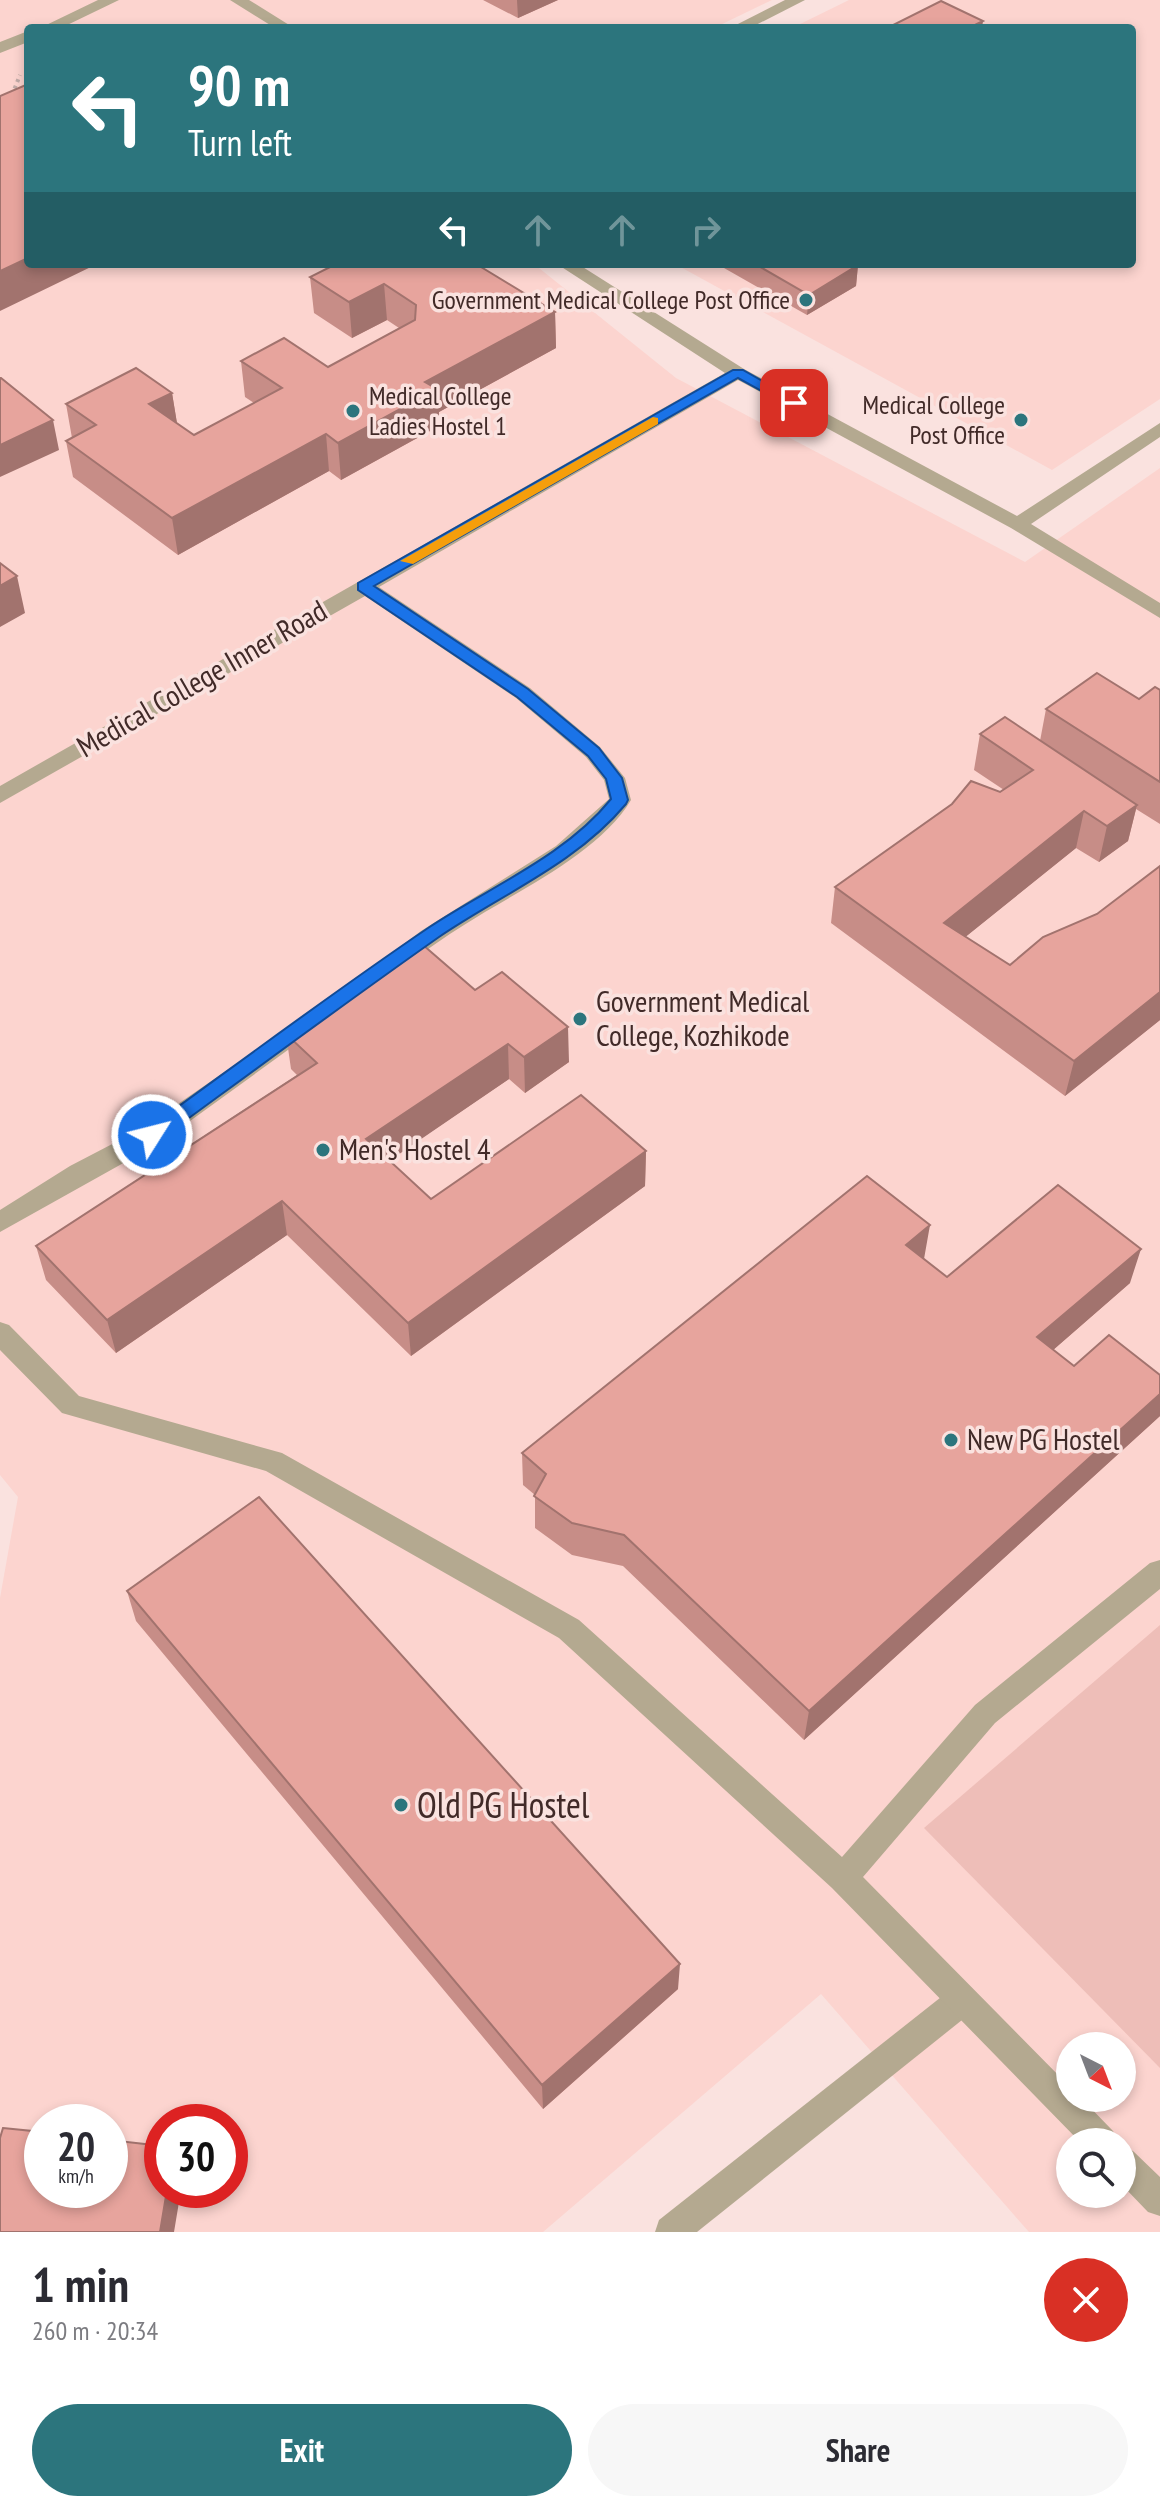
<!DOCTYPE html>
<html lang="en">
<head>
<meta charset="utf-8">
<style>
  :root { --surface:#fff; --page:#f7f7f7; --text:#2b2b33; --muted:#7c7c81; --accent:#2c757d }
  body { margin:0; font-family:"PT Sans Narrow",sans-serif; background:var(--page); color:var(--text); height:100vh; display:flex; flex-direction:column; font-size:30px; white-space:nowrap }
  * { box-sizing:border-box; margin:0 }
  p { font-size:26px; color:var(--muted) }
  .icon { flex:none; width:44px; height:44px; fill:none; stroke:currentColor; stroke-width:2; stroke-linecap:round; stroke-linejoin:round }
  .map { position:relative; height:2232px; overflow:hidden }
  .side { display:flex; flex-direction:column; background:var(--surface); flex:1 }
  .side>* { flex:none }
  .guide { position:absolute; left:24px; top:24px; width:1112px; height:244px; border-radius:8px; box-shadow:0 4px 12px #0003; background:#2c757d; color:#fff; overflow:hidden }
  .needle { width:52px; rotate:138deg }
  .buttons { position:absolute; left:1056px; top:2032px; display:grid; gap:16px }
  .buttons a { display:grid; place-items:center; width:80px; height:80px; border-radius:50%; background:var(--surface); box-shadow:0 4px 12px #0003; font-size:40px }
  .speed { position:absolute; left:24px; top:2104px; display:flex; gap:16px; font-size:40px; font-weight:700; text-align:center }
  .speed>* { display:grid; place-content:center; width:104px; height:104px; border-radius:50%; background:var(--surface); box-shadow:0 4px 12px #0003; line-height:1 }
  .speed small { font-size:20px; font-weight:400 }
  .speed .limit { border:12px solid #d22; background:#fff; color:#111 }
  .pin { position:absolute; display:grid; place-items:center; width:68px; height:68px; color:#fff; margin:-34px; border-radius:16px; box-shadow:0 4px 12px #0006 }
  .me { position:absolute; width:88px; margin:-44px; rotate:54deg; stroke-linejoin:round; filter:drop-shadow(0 0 6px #0008) }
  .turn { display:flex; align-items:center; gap:28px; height:168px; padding:0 32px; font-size:36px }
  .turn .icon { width:104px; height:104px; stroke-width:2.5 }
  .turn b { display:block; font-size:56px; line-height:68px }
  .lanes { display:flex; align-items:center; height:76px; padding:0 32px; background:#0003; justify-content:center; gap:40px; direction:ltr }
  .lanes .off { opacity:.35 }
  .round { display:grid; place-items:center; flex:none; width:84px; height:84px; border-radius:42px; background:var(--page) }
  .summary { display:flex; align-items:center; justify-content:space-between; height:136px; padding:0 32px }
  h1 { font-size:48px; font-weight:600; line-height:60px }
  .action { display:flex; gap:16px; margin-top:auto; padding:16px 32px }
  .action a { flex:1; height:92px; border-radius:48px; background:var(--accent); color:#fff; font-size:32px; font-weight:600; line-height:92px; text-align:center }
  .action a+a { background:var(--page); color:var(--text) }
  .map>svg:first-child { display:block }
  .built { fill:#fcd4cf; fill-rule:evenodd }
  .green { fill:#eebeb8 }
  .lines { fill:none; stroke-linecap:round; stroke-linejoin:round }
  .path { stroke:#c1aaa7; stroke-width:4; stroke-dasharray:3 4; stroke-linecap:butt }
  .service { fill:#b4a990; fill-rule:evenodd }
  .minor { fill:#b4a990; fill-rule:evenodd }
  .wall { fill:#c78d87 }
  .shaded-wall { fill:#a2736e }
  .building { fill:#e7a49d; stroke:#a2736e; stroke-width:2 }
  .route { fill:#1a73e8; stroke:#114b97; stroke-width:2 }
  .slow { fill:#f59e0b }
  .poi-dot { fill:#2c757d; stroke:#fae2df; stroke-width:3 }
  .labels { text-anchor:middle; stroke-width:7; stroke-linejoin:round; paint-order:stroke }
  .far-poi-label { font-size:26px; fill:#412a28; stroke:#fae2df; text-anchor:end }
  .street-label { font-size:30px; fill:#412a28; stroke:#fae2df }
  .poi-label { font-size:30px; fill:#412a28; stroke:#fae2df; text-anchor:start }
  .near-poi-label { font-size:36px; fill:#412a28; stroke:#fae2df; text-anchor:start }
</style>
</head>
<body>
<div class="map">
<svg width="1160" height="2232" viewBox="0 0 1160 2232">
  <rect width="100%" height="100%" fill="#fae2df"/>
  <path class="built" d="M0,0h772l-58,28h-686v236h506l142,114 349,184 135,-94v1764h-131l-208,-238 -278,238h-543v-634l18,-101 -18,-22zM1070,2046h52v52h-52zM42,2122h68v68h-68zM162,2122h68v68h-68zM1070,2142h52v52h-52z
    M849,0h311v399l-108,71 -377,-206h457v-236h-340z"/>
  <path class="green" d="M1160,1625v443l-236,-240z"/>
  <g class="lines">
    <path class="path" d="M12,95l8,-20"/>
    <path class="service" d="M961,1985l11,5 5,11 -5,11 -275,220h-42l4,-12 291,-230z"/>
    <path class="minor" d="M98,0h21l-58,28h-21z
      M230,0h19l45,28h-19z
      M785,0h20l-55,28h-20z
      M28,31v11l-28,11v-11z
      M557,264h21l166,105 273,147 143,-93v14l-129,87 129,79v15l-149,-90 -273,-148 -359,207 151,101 70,59 25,31 6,22c-32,54 -116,92 -167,125 -37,23 -71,50 -106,75h-16l-4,-6 83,-63 135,-85 53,-47 -5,-19 -18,-23 -70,-59 -151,-102 -365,207v-17l725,-413z
      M313,1011l8,3 4,6 -4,6 -160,116 -161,90v-22l70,-44 73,-38z
      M0,1322l9,3 70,71 203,57 297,167 263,237 133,-152 175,-142 10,-3v29l-165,134 -132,154 207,210v11h11l32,33 5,11h-38l-248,-254 -273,-250 -293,-167 -204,-58 -62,-63z
      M1122,2146l11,5 27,26v39l-12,-4 -26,-27z"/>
  </g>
  <path class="wall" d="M483,0h75l-40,18z
    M336,264l219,48 1,36 -117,64v14l-98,54 -12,-9 -151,84 -105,-78 -7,-36 6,-3 -6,-34 106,-11 5,31 17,11 60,-32 -9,-6 -4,-36 87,6 71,-39 -12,-8 -35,18 -38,-25 -4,-36z
    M717,264h139l2,1 -2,21 -49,29z
    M1160,690v134l-24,-15 -8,32 -29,21 -23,-14 -111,89 45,28 87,-51 63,-48v154l-95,76 -234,-173 4,-36 169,-97 -30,-20 6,-36 60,7 6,-32 93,-10z
    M475,990l94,72 -44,31 -16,-14 -120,81 42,39 215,-48 -1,35 -234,170 -124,-121 -171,118 -70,-73 -10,-34 261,-171 -6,-6 -5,-35z
    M924,1259l23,18 183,6 -77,67 21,16 86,50 -356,324 -181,-174 -51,-11 -37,-27v-33l-12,-10 -1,-32z
    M127,1591l551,398 -135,120 -407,-488z"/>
  <path class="shaded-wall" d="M517,0h41l-40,18z
    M983,21l-1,7h-13z
    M28,258v6h69l-97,47v-40z
    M858,265l-2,21 -49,29 2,-20z
    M384,284l3,36 -35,18 -3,-36z
    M555,312l1,36 -117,64v14l-98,54 -3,-37 87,-61z
    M172,393l6,36 -29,-25z
    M53,420l6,30 -59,27v-32z
    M326,434l3,37 -151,84 -6,-37z
    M17,576l8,37 -25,14v-41z
    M1137,805l-9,36 -29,21 8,-36z
    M1084,811l-8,37 -138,111 6,-36z
    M1160,992v28l-95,76 9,-35z
    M568,1027l1,35 -44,31 -1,-36z
    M508,1044l1,35 -139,95 -4,-35z
    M646,1151l-1,35 -234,170 -3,-33z
    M282,1201l5,34 -171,118 -9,-33z
    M930,1225l-6,34 -18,-14z
    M1141,1249l-11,34 -101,88 8,-34z
    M1160,1394v22l-356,324 5,-29z
    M680,1964l-2,25 -135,120 -1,-24z
    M167,2190h14l-7,42h-14z"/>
  <path class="building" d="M941,1l42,20 -14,7h-77l-3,-1z
    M28,84v174l-28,13v-175z
    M336,264h140l79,48 -130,70 12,7 -99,54 -12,-9 -154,84 -106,-77 30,-16 -30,-21 70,-36 36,25 -23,11 45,31 88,-47 -41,-27 43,-23 44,29 87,-47 1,-15 -32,-21 -35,18 -39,-25z
    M755,264h101l2,1 -49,30z
    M0,378h1l52,42 -53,25z
    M0,563l17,13 -17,10z
    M1097,673l42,26 16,-12 5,3v92l-114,-73z
    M1005,717l132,88 -30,21 -23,-15 -140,112 66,42 33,-28 54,-23 63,-48v126l-86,69 -239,-174 117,-83 19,-23 29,11 33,-22 -53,-36z
    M423,945l52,45 27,-18 66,55 -44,30 -16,-13 -142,95 65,60 150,-104 65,56 -238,172 -126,-122 -175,119 -71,-74 281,-183 -31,-29z
    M867,1176l63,49 -24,20 41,32 111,-92 83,64 -104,88 37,29 35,-31 51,40v19l-351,317 -185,-176 -52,-12 -38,-27 12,-22 -24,-21z
    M259,1497l421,467 -138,121 -415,-494z
    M3,2128l39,4v58h68v-50l52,6v44h5l-7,42h-160v-94z"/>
  <path class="route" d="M733,370h10l58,33 -12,3 -51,-28 -364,208 154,103 71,59 23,30 6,22 -2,4c-50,60 -124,90 -187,133 -94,66 -187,135 -280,203h-13v-10c94,-68 186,-137 282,-202 61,-41 136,-71 183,-129l-5,-20 -18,-23 -71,-59 -159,-107v-7z"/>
  <path class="slow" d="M653,417l5,1v6l-245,140 -13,-3z"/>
  <g class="poi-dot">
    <circle cx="806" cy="300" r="8"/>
    <circle cx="353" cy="411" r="8"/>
    <circle cx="1021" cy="420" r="8"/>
    <circle cx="580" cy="1019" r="8"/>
    <circle cx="323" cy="1150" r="8"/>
    <circle cx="951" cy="1440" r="8"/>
    <circle cx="401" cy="1805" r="8"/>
  </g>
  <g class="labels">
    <g class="far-poi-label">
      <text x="790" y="309">Government Medical College Post Office</text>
      <text x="369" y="405" text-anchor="start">Medical College<tspan x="369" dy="30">Ladies Hostel 1</tspan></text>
      <text x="1005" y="414">Medical College<tspan x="1005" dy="30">Post Office</tspan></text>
    </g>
    <g class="street-label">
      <text transform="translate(202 679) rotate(-30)" y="10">Medical College Inner Road</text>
    </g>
    <g class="poi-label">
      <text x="596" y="1012">Government Medical<tspan x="596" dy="34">College, Kozhikode</tspan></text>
      <text x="339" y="1160">Men's Hostel 4</text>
      <text x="967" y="1450">New PG Hostel</text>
    </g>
    <g class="near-poi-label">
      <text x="417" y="1818">Old PG Hostel</text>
    </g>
  </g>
</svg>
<div class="buttons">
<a><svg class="needle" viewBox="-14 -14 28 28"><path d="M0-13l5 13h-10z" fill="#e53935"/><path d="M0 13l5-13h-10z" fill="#7c7c81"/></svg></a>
<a><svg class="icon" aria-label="search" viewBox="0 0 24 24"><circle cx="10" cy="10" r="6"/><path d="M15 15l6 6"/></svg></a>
</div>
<div class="speed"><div>20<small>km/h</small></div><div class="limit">30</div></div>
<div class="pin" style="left:794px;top:403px;background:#d93025"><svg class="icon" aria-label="arrive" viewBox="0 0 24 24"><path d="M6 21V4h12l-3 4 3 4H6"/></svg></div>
<svg class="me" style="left:152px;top:1135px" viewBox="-20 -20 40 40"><circle r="17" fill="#1a73e8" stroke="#fff" stroke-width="3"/><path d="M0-11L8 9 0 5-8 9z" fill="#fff"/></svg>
<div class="guide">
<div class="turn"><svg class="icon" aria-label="left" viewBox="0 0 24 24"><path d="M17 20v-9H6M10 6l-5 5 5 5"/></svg><div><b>90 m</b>Turn left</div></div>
<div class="lanes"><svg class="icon" aria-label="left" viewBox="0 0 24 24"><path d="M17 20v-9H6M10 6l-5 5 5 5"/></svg><svg class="icon off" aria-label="ahead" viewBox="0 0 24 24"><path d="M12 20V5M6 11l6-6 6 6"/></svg><svg class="icon off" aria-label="ahead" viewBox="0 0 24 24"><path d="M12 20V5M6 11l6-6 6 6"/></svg><svg class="icon off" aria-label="right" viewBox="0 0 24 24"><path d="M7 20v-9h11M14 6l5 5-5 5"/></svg></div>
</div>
</div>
<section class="side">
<div class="summary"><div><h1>1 min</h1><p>260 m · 20:34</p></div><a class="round" style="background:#d93025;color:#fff"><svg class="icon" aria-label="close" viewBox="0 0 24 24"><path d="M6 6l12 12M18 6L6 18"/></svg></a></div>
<div class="action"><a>Exit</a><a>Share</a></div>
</section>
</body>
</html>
